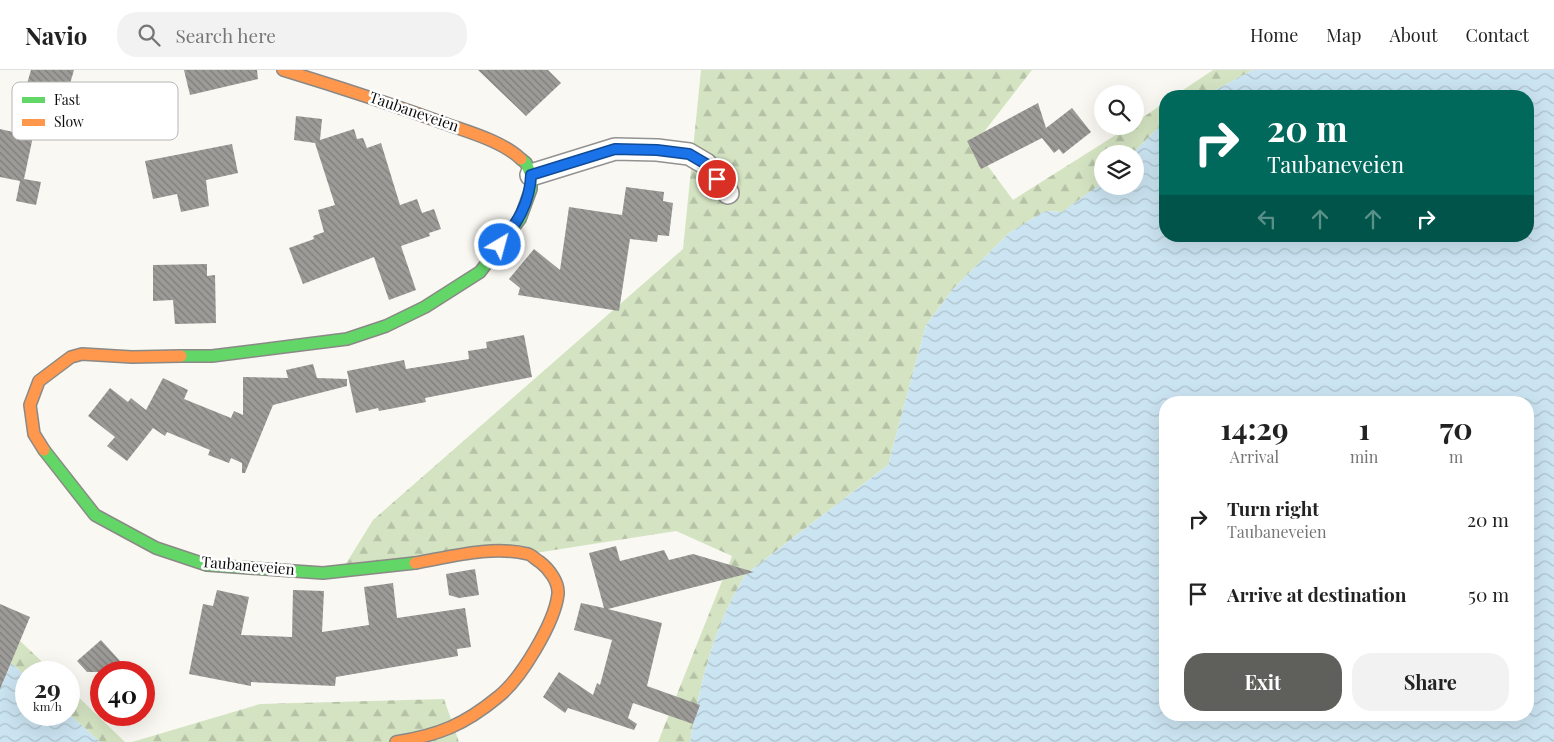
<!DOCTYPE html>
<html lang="en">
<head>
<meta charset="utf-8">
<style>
  :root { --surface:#fff; --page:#f2f2f2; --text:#222; --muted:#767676; --line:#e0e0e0; --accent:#5f5f5c }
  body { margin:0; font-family:"Playfair Display",serif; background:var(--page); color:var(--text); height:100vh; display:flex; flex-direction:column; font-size:19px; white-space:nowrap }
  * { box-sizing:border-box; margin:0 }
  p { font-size:16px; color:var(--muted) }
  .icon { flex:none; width:28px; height:28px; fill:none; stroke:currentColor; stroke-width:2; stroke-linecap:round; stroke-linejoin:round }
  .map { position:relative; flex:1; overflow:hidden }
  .panel { position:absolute; left:1159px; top:326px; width:375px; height:325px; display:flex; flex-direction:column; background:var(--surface); border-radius:20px; box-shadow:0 5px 20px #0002 }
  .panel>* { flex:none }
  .hud { position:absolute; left:1159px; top:20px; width:375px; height:152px; border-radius:20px; box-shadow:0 5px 20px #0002; background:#00695c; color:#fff; overflow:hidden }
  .fabs { position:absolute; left:1094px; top:15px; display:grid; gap:10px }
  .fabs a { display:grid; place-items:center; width:50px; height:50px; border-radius:50%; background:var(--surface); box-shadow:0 5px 20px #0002; font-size:25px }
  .speed { position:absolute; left:15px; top:591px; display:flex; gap:10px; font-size:25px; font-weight:700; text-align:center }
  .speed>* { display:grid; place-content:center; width:65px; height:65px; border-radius:50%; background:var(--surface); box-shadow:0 5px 20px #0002; line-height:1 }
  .speed small { font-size:12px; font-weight:400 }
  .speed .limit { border:8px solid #d22; background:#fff; color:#111 }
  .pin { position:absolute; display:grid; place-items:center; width:42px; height:42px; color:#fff; margin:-21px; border:2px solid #fff; border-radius:50%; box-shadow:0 1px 5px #0007 }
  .me { position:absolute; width:55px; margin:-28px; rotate:37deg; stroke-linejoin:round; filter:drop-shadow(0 0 4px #0008) }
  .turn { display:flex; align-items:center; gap:18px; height:105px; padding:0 25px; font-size:22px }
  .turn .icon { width:65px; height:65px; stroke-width:2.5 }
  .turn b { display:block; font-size:35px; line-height:42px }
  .lanes { display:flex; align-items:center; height:48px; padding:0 25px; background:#0003; justify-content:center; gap:25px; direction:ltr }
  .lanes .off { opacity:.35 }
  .eta { display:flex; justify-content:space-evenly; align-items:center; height:85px; text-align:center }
  .eta b { font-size:30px; font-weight:700; line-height:35px }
  .cta { display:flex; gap:10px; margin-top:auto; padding:10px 25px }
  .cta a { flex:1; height:58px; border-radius:20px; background:var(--accent); color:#fff; font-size:20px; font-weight:700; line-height:58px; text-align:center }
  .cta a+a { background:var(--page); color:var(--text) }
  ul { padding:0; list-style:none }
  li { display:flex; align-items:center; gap:15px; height:75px; padding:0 25px }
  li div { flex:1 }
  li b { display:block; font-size:19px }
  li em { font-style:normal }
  header { display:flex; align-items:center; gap:30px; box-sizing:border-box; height:70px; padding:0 25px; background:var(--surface); border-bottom:1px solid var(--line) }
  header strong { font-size:24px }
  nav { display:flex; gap:28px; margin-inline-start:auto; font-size:18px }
  .search { width:350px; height:45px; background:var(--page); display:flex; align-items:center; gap:12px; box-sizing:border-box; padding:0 18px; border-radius:20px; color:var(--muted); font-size:19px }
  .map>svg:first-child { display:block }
  .forest { fill:url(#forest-firs) }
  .water { fill:url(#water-waves); fill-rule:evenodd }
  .building { fill:url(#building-back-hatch) }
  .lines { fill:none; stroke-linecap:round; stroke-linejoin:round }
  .street-casing { stroke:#939290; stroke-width:24 }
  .fast-casing { stroke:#8a8986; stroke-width:14 }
  .slow-casing { stroke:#8a8986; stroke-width:14 }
  .street { stroke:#fefefd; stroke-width:21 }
  .fast { stroke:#63d668; stroke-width:11 }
  .slow { stroke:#ff974d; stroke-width:11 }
  .route-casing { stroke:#114b97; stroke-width:12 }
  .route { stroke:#1a73e8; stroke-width:9 }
  .labels { text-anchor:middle; stroke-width:5; stroke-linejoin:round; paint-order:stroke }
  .street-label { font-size:15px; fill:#0c0c0c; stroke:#fff }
  .key { fill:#fff; stroke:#b6b6b6; stroke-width:1 }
  .key-label { font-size:14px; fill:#0c0c0c }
</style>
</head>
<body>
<header>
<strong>Navio</strong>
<div class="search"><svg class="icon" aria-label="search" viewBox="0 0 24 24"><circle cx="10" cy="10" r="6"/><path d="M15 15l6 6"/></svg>Search here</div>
<nav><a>Home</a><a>Map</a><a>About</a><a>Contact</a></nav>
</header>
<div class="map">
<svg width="1554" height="672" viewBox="0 0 1554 672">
  <defs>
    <pattern id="forest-firs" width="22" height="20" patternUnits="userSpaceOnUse" patternTransform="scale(1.25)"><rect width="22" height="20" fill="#d4e4c2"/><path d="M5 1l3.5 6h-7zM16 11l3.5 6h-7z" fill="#b5c2a6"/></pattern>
    <pattern id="water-waves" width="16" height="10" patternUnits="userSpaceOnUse" patternTransform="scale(1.25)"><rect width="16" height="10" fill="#cbe4f1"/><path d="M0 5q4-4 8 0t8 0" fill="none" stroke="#adc2cd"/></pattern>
    <pattern id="building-back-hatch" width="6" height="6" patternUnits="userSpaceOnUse" patternTransform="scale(1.25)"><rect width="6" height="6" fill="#9d9b97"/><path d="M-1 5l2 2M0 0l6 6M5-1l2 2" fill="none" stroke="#7e7d7a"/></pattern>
  </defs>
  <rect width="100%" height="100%" fill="#faf8f2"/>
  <path class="forest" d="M701,0h331l-59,76 40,54 117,-74h5v-3l30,-21v19l-33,33h-30v29l-4,5 -36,24 -17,-1 -36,22 -56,56 -27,36 -38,140 -142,109c-31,48 -47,112 -56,168h-32l74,-186 -56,-25 -147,23 -187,16 31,-50 310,-271z
    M1213,0h40l-49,26h-30z
    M0,552l53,50h-27v4l-15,-13 -4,11 -7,-3z
    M69,618l56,54h-25l-31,-28z
    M444,629l15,43h-327l128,-38z"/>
  <path class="water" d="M1253,0h301v672h-864c9,-56 25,-120 56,-168l142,-109 38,-140 27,-36 56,-56 36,-22 17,1 40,-29v3h33v-32h-3l33,-33v115h363v-140h-324zM1165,332h363v313h-363z
    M11,593l15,13v39l43,-1 31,28h-100v-71l7,3z"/>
  <path class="building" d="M31,0h43l-13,44 -22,-6 -15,71 17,3 -5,23 -20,-4 4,-20 -20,-4v-48l13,3z
    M184,0h73l1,9 -68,16z
    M478,0h70l13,13 -35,33z
    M1038,33l8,25 26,-20 19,24 -28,22 -4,-5 -5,4 -12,-15 -61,31 -14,-28z
    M296,46l26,3 -2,21 34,-11 3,10 6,-1 4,10 14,-5 19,62 17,-6 5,14 12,-4 7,20 -12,4 1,3 -29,10 15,44 -27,10 -15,-43 -71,27 -14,-36 25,-9 -1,-3 11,-4 -6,-22 17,-5 -20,-62 -21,-3z
    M232,74l6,29 -32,7 3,26 -28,6 -4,-18 -24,5 -8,-38z
    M626,117l38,5 -1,9 10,2 -4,33 -11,-1 -1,7 -27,-3 -11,72 -101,-16 2,-7 -11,-9 25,-30 26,21 9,-63 53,8z
    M207,194v12l8,-1 1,48 -41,1 -2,-24 -20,1v-36z
    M524,265l8,42 -107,21 1,4 -47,9 -1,-3 -22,5 -9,-42 57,-11 2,9 63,-10 -1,-8 19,-3 -1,-6z
    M313,294l4,14 30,1v7l-74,19 -28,68h-3v-10l-11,-5 -2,5 -21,-8 2,-5 -43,-18 -2,4 -12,-8 -26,33 -20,-15 8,-9 -27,-21 22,-28 18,14 3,-4 15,12 17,-32 25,12 -4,9 47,19 3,-7 9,4v-38l45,1 -2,-8z
    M616,476l4,15 44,-11 5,10 24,-6 61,18 -146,37 54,14 -15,63 53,19 -7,19 -60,-21 -5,15 9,6 -3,6 -66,-22 -3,5 -22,-16 16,-25 34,23 4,-12 3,2 12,-45 -38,-10 7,-27 23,5 -15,-55z
    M475,499l4,26 -20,3 -10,-3 -3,-21z
    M393,513l4,35 68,-10 6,39 -14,2 1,7 -122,21 -1,9 -84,-4v4l-62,-12 14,-70 10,2 4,-16 32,7 -8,38 51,2 1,-47 31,1 -2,41 47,-7 -5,-38z
    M0,534l30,13 -30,72z
    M101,570l29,32h-43l-10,-11z"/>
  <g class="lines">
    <defs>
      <path id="street" d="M531,105l84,-26 42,1 32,4 17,10 22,29"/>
      <path id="fast" d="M181,286h31l135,-17 39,-13 39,-19 55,-35 40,-53 11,-30v-14l-5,-12 -5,-4
        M44,380l51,65 61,33 51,17 116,8 92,-10"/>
      <path id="slow" d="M283,0c56,17 111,35 166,55 23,8 54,17 72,34
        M44,380l-10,-16 -4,-29 9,-24 32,-24 11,-3 50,3 49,-1
        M396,672c43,-7 68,-17 102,-45 23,-18 57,-75 60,-103 1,-12 -9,-25 -18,-32 -4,-2 -8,-7 -12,-8 -36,-9 -78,3 -113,9"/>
    </defs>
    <use href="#street" class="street-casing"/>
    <use href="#fast" class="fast-casing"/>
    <use href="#slow" class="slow-casing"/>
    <use href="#street" class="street"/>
    <use href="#fast" class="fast"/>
    <use href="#slow" class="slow"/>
  </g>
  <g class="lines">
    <defs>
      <path id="route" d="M500,175c17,-22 30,-42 31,-70l84,-26 42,1 32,4 17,10 11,15"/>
    </defs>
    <use href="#route" class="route-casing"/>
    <use href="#route" class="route"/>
  </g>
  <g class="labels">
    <g class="street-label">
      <text transform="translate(414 42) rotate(19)" y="5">Taubaneveien</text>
      <text transform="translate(248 496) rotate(5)" y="5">Taubaneveien</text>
    </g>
  </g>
  <rect x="12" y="12" width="166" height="58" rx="8" class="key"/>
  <rect x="22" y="27" width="23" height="6" fill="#63d668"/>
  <rect x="22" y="49" width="23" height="7" fill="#ff974d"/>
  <g class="key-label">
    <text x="54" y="35">Fast</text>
    <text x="54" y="57">Slow</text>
  </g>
</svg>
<div class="fabs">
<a><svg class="icon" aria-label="search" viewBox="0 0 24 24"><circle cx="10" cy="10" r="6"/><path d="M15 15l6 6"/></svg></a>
<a><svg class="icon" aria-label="layers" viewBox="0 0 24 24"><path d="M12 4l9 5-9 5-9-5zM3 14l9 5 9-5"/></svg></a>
</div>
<div class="speed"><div>29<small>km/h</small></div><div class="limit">40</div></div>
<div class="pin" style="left:717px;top:109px;background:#d93025"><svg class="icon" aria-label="arrive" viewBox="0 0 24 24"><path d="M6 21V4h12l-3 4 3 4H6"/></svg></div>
<svg class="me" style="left:500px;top:175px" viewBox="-20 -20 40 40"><circle r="17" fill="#1a73e8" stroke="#fff" stroke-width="3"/><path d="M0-11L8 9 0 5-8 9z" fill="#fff"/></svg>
<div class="hud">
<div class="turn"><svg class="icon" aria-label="right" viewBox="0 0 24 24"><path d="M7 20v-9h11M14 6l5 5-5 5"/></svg><div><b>20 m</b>Taubaneveien</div></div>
<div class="lanes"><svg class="icon off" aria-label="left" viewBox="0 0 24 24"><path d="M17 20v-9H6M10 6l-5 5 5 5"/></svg><svg class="icon off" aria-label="ahead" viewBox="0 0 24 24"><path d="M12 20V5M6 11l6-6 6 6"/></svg><svg class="icon off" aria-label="ahead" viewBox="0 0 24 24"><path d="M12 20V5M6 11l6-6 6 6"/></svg><svg class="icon" aria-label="right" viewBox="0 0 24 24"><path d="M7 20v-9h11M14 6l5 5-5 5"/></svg></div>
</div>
<section class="panel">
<div class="eta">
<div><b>14:29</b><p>Arrival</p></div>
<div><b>1</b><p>min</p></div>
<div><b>70</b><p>m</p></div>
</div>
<ul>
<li><svg class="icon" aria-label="right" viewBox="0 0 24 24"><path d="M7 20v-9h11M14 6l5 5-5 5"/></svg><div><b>Turn right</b><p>Taubaneveien</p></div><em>20 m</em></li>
<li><svg class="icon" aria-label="arrive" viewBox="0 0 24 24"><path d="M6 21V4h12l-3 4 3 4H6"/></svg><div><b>Arrive at destination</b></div><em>50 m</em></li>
</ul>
<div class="cta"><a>Exit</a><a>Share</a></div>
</section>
</div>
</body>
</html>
